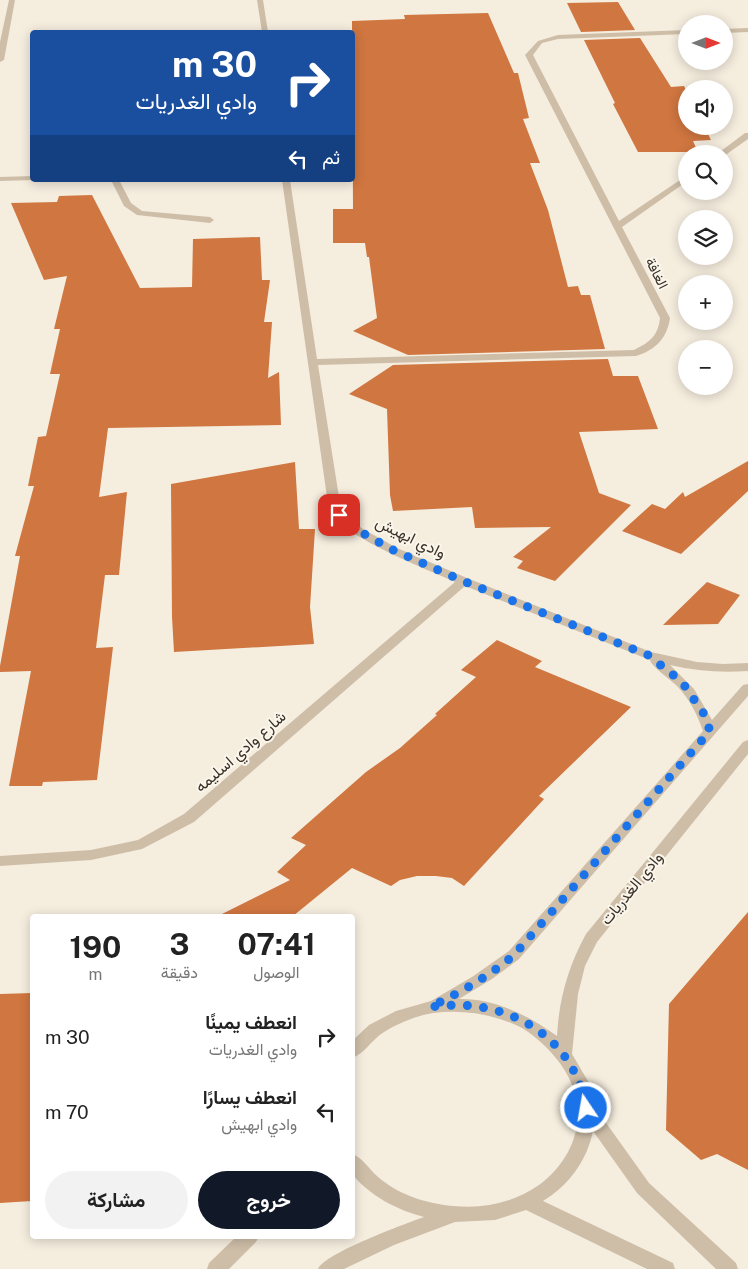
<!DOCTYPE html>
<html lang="ar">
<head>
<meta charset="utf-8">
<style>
  :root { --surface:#fff; --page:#f2f2f2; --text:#222; --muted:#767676; --accent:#111827 }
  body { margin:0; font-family:"Public Sans",Vazirmatn,sans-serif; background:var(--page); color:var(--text); direction:rtl; height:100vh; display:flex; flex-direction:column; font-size:19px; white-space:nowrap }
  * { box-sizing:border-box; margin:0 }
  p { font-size:16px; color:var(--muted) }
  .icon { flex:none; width:28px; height:28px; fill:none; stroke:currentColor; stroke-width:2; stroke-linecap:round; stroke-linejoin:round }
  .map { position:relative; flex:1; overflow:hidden; direction:ltr }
  .side { position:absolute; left:30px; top:914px; width:325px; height:325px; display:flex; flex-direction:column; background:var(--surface); border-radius:5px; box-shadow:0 2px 12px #0003; direction:rtl }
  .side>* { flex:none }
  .banner { position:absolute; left:30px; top:30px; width:325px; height:152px; border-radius:5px; box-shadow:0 2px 12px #0003; direction:rtl; background:#1a4fa0; color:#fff; overflow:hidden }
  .needle { width:32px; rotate:90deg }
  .tools { position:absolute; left:678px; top:15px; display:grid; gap:10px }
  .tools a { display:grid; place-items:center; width:55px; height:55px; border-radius:50%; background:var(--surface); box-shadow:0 2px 12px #0003; font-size:25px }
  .pin { position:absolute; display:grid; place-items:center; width:42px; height:42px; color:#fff; margin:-21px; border-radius:10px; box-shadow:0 2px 8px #0006 }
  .me { position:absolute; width:55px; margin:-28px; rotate:348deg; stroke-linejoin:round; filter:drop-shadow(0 0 4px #0008) }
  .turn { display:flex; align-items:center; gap:18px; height:105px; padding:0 15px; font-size:22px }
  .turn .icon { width:65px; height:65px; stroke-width:2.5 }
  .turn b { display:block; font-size:35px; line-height:42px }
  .then { display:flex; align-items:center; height:48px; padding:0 15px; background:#0003; gap:10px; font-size:19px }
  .eta { display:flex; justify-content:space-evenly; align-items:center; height:85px; text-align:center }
  .eta b { font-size:30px; font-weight:700; line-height:35px }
  .button { display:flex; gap:10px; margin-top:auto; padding:10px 15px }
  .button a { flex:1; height:58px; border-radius:30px; background:var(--accent); color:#fff; font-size:20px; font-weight:700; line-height:58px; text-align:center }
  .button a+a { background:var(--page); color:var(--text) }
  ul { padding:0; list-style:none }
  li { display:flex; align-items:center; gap:15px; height:75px; padding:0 15px }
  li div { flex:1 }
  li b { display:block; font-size:19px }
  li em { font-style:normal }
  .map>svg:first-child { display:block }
  .building { fill:#d07640 }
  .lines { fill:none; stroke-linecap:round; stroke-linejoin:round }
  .lane { fill:#cebea8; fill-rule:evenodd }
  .street { fill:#cebea8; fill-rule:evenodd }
  .route { stroke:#1a73e8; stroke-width:9; stroke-dasharray:0 16.2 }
  .labels { text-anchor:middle; stroke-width:4; stroke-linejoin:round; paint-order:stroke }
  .far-street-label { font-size:14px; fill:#3a3129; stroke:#fbf6eb }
  .street-label { font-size:16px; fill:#3a3129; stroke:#fbf6eb }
</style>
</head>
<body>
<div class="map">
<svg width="748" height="1269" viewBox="0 0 748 1269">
  <rect width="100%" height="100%" fill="#f5edde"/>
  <path class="building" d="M618,2l17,28 -54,2 -14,-29z
    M488,13l26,60h4l11,45 -6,1 17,44h-10l18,47 20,77 10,-1 3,9h9l15,54 -197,6 -55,-24 24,-13 -8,-61h-2l-2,-14h-32v-34h20l-1,-188 53,-2 -1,-4z
    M640,38l31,49 13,-1 2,4v36h18l7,14 -18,1 5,11h-60l-25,-48 2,-1 -31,-63z
    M92,195l48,93 52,-1 1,-48 67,-2 2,43h8l-6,42h8l-4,56 11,-6 2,53 -173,3 -9,69 28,-5 -8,83h-14l-9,73 17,-1 -16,133 -54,2 -1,4h-33l22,-115 -31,1v-6l20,-110h-5l19,-70h-6l10,-49 8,-1 14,-62h-10l10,-45h-6l13,-53 -23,4 -33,-77 46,-1 2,-6z
    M608,359l5,17h25l20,53 -79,3 20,61 32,12 -76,76 -38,-13 6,-7 -10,-4 38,-30 -76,1 -3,-21 -79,4 -3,-16 -3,-86 -38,-15 44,-29z
    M748,461v30l-67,63 -59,-23 30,-27 13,5 18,-17 2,5z
    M295,462l4,67h16l-5,78 4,37 -140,8 -2,-35 -1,-133z
    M707,582l33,13 -22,29 -55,1z
    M497,640l45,21 -7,6 96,40 -92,89 5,3 -80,87 -12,-8 -16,-2h-19l-17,4 -9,6 -39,-18 -59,48h-75l72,-36 -13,-8 29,-27 -15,-7 75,-66 34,-24 37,-33 -2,-1 41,-37 -15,-7z
    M748,912v258l-31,-16 -16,6 -35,-30 3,-126z
    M32,993v208l-32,2v-209z"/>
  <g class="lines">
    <path class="lane" d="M111,180h8l12,23 11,8 68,6 4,3 -4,3 -73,-8 -13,-9z"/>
    <path class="street" d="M9,0h6l-11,60 -4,2v-20z
      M257,0h6l5,32h-6z
      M748,28v4l-24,1v-4z
      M686,30v4l-128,5 -16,4 -9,12 86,166 67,-45v6l-64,45 48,91c-3,20 -14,32 -34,38l-318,9 21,132 5,17 19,15 34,19 70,30 184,74 46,10 26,2 25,-1v8c-27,2 -52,0 -78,-6l24,24 18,31 31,-35 5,-1v12l-229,263 -27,20 -33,20c36,-1 70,17 98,37 2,-37 11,-69 29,-102l157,-192 5,-2v14l-151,188 -12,24 -7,28 -6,60 17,29 5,23 55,77 87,80 2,6h-22l-79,-76 -44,-62c-6,30 -25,55 -50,70l130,62 2,6h-28l-121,-59 -31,10 -40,2 -61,23 -50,24h-26c7,-16 87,-45 106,-52 -27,-7 -54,-21 -72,-43v-20c10,3 17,15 25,22 21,19 48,27 76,30 31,3 60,-3 86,-21 44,-33 52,-86 16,-128 -10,-12 -23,-24 -37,-31 -26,-12 -56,-17 -85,-13 -18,3 -37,11 -52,21 -10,7 -17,20 -29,24v-17l17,-16 27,-14 35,-10 41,-24 37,-26 194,-220c-6,-17 -13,-31 -25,-44 -7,-7 -26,-20 -28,-27l-185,-74 -271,236 -52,27 -51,11 -91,6v-10l91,-6 47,-10 46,-26 271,-232c-26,-12 -109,-44 -121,-67 -3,-5 -5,-12 -7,-18l-45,-317h8l27,179 317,-9c16,-8 24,-14 26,-32l-135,-263 13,-14 20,-6z
      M745,133h3v6l-24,17v-2h-7z
      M32,176l2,4 -34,1v-4z
      M237,1236h22l-3,6 -27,27h-22l2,-6z"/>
  </g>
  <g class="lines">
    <path class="route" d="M339,515l20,16 34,19 70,31 185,74 34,27 22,32 6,17 -196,224c-26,22 -53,37 -84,52 16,-2 33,-3 50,0 55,9 97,46 106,101"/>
  </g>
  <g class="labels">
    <g class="far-street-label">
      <text transform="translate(657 273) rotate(63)" y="5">الغافة</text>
    </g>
    <g class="street-label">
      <text transform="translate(411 537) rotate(26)" y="6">وادي ابهيش</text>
      <text transform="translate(240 751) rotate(-41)" y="6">شارع وادي اسليمه</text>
      <text transform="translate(631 888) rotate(-51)" y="6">وادي الغدريات</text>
    </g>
  </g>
</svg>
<div class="tools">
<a><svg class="needle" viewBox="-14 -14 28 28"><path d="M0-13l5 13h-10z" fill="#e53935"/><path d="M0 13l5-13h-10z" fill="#767676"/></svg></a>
<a><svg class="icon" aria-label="sound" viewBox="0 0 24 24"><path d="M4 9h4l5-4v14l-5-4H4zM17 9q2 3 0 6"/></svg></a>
<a><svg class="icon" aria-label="search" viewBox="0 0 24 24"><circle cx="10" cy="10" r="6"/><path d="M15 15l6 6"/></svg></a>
<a><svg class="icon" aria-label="layers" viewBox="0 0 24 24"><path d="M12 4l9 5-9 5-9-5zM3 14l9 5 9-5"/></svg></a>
<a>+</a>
<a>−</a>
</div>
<div class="pin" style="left:339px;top:515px;background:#d93025"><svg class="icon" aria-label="arrive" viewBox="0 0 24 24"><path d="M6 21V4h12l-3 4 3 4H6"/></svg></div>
<svg class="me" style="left:586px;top:1108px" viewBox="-20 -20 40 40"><circle r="17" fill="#1a73e8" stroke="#fff" stroke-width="3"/><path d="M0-11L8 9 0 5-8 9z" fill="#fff"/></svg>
<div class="banner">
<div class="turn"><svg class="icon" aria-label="right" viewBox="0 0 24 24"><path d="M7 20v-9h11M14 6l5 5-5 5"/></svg><div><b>30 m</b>وادي الغدريات</div></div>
<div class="then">ثم<svg class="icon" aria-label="left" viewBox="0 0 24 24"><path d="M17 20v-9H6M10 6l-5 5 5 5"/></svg></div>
</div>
<section class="side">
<div class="eta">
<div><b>07:41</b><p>الوصول</p></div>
<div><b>3</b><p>دقيقة</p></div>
<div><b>190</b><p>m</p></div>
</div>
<ul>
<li><svg class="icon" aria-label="right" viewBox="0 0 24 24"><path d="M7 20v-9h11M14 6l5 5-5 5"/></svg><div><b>انعطف يمينًا</b><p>وادي الغدريات</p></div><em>30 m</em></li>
<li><svg class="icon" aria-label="left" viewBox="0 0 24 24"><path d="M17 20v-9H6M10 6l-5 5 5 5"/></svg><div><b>انعطف يسارًا</b><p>وادي ابهيش</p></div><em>70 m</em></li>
</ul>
<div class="button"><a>خروج</a><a>مشاركة</a></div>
</section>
</div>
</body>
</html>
